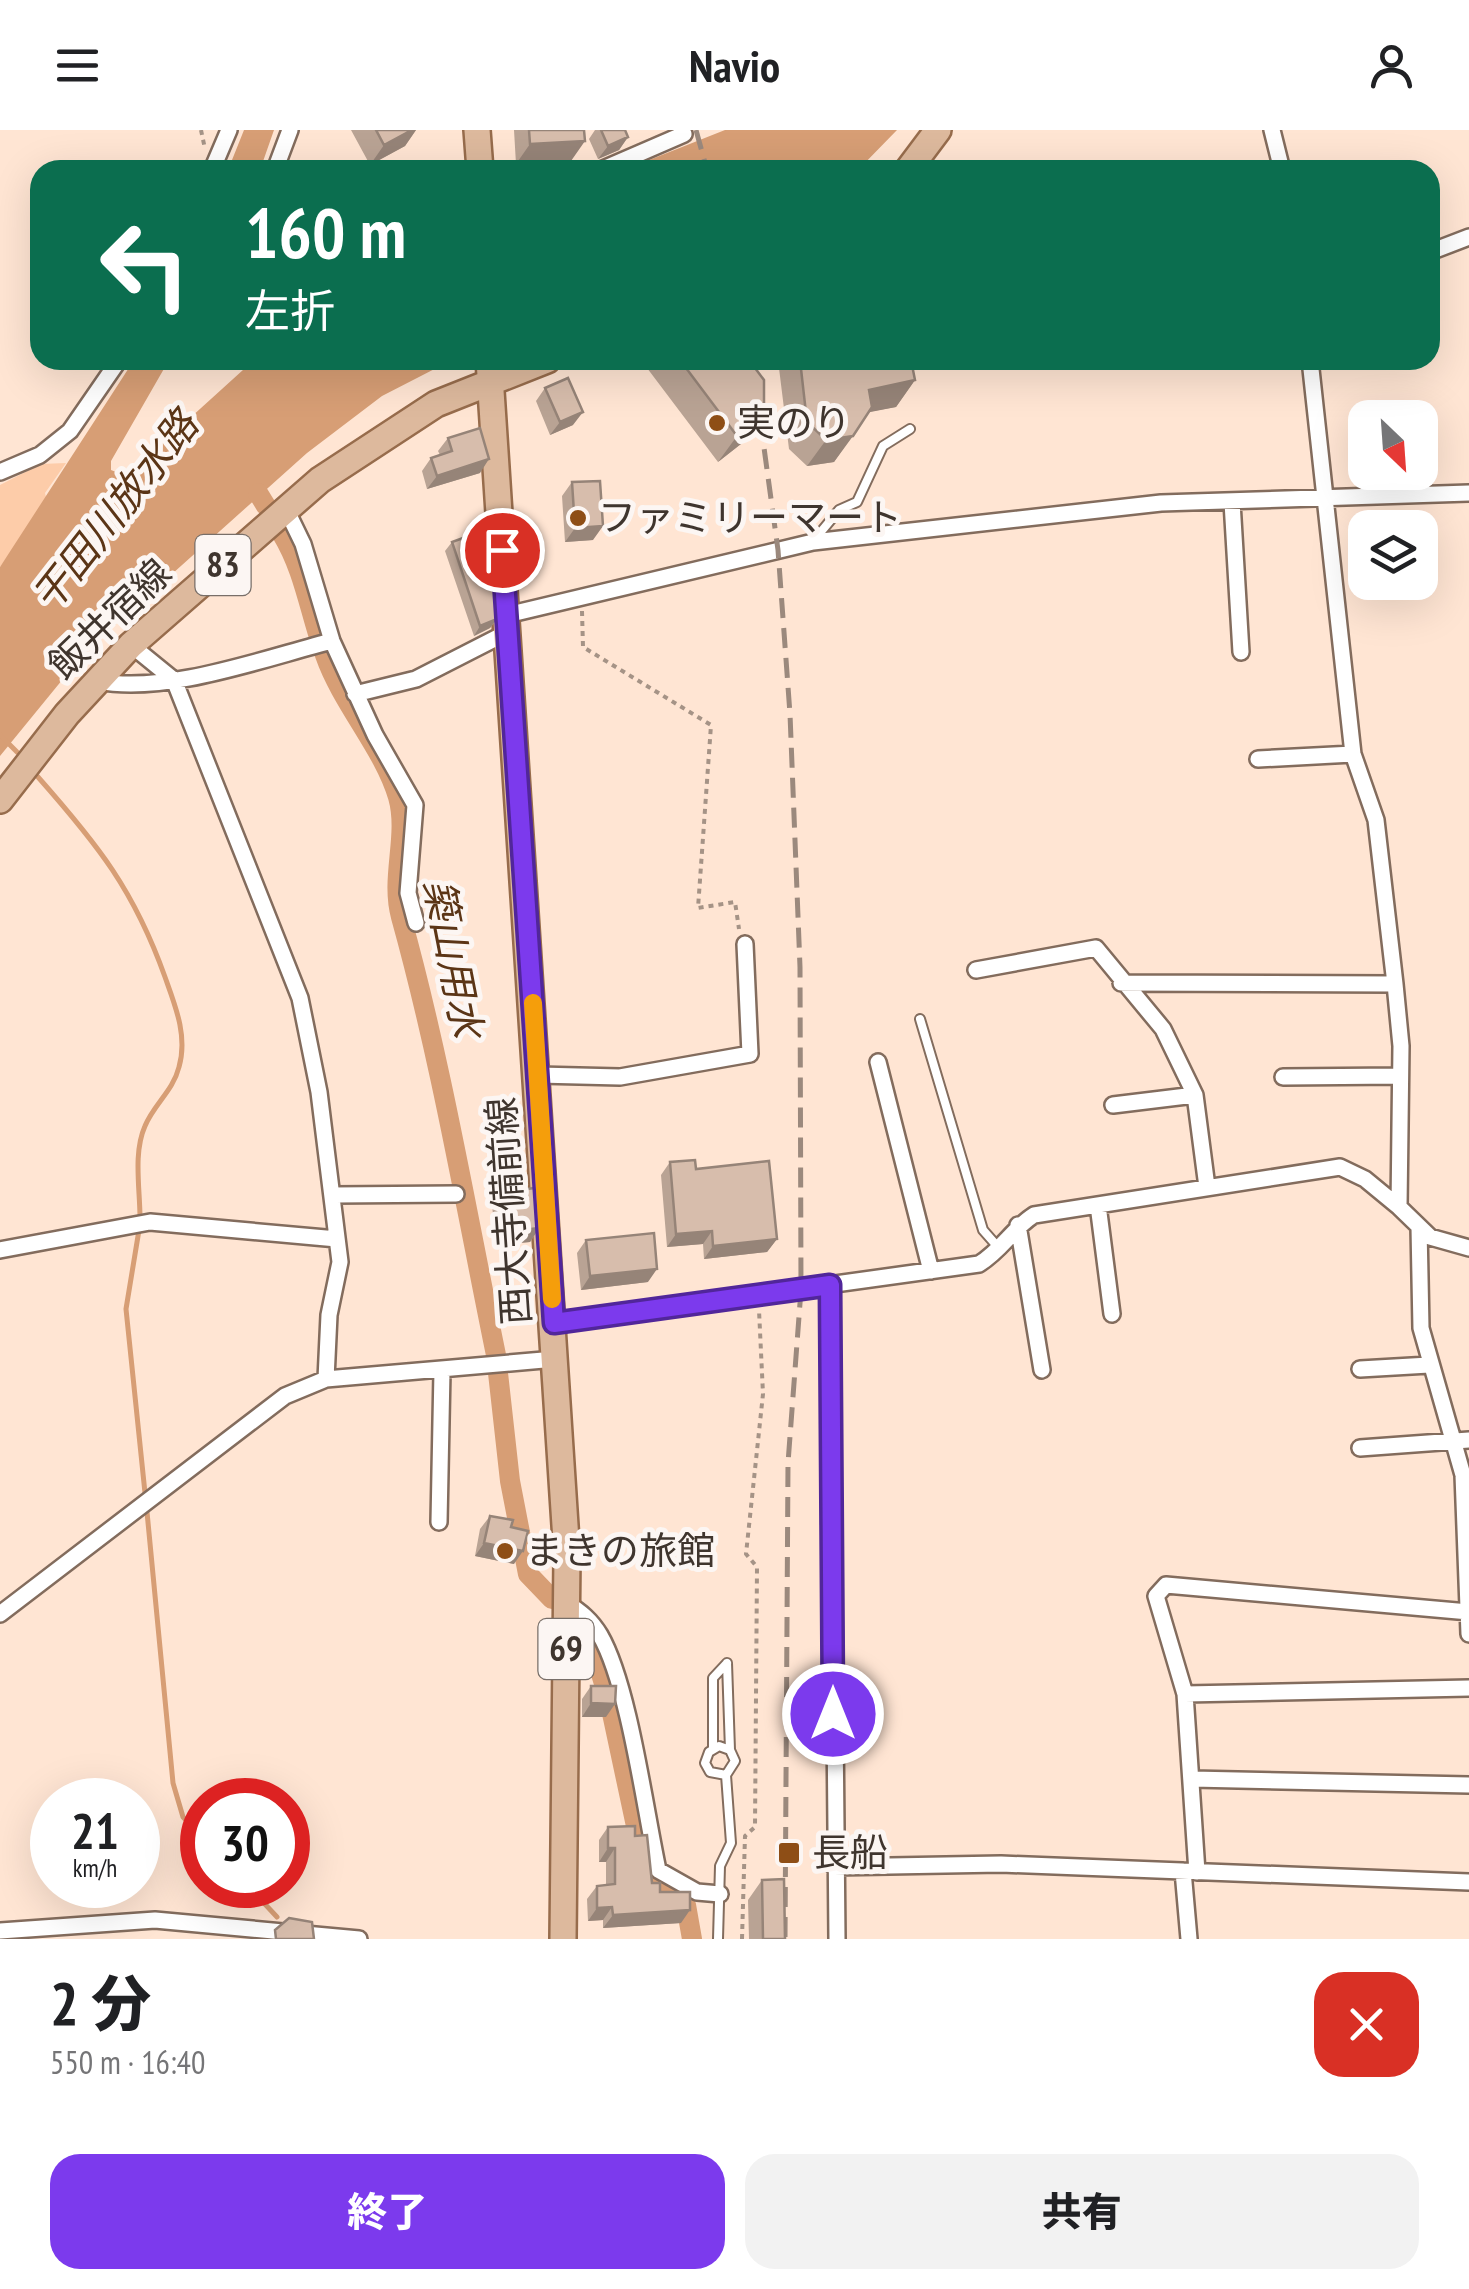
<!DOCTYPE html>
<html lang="ja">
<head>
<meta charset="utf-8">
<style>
  :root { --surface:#fff; --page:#f2f2f2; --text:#202124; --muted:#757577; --accent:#7c3aed }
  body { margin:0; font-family:"PT Sans Narrow","Noto Sans JP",sans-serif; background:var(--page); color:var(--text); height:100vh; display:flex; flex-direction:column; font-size:38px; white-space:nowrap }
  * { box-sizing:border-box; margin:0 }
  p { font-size:32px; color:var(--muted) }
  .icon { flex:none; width:55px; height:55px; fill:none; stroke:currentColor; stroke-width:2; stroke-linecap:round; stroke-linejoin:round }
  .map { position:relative; height:1809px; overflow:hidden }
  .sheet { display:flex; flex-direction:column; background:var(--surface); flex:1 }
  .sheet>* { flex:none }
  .guide { position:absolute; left:30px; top:30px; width:1410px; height:210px; border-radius:30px; box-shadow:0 10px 40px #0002; background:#0b6e4f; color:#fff; overflow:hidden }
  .needle { width:65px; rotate:155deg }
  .buttons { position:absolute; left:1348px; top:270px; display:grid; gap:20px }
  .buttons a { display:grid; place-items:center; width:90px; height:90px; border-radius:20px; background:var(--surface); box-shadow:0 10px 40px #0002; font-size:50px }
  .speed { position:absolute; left:30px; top:1648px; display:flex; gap:20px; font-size:50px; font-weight:700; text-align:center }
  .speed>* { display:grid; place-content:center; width:130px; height:130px; border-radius:50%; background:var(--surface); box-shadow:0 10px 40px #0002; line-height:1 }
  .speed small { font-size:25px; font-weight:400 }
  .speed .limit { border:15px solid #d22; background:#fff; color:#111 }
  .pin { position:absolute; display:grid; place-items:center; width:85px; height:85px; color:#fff; margin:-42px; border:5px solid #fff; border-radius:50%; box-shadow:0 2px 10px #0007 }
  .me { position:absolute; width:110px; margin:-55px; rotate:0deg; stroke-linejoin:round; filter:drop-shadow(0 0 8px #0008) }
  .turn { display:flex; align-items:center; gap:35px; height:210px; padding:0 50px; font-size:45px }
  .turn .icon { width:130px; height:130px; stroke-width:2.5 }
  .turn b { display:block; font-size:70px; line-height:85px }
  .round { display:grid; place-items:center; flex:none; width:105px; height:105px; border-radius:30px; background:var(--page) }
  .summary { display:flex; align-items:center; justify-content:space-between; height:170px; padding:0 50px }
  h1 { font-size:60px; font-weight:800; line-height:75px }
  .primary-button { display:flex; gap:20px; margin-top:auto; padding:20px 50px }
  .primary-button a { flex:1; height:115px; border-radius:30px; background:var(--accent); color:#fff; font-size:40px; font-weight:800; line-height:115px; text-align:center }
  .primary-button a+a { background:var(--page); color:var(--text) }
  header { display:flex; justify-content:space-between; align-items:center; height:130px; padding:0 50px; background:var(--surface); font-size:45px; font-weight:800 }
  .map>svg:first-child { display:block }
  .green { fill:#fdcca9 }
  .water { fill:#d79e75 }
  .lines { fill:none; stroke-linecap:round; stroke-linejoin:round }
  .stream { stroke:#d79e75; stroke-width:5 }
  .canal { stroke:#d79e75; stroke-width:20 }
  .service-casing { stroke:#836c5d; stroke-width:12 }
  .minor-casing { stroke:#836c5d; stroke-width:20 }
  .primary-casing { stroke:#976c4c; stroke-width:30 }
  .path { stroke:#a59386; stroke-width:4; stroke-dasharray:5 5; stroke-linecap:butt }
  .service { stroke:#fff; stroke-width:8 }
  .minor { stroke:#fff; stroke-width:15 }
  .primary { stroke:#ddb99d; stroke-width:25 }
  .rail { stroke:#9b897d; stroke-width:5; stroke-dasharray:20 10; stroke-linecap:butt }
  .wall { fill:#b9a394 }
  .shaded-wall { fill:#968478 }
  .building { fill:#d7bdac; stroke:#968478; stroke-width:2.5 }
  .route-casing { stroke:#51269a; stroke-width:25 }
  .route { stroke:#7c3aed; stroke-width:18 }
  .slow { stroke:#f59e0b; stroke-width:18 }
  .poi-dot { fill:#8e4e16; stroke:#fcf6f3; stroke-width:4 }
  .labels { text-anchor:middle; stroke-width:10; stroke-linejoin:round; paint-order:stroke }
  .shield { fill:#fcf6f3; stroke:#786f69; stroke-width:2.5 }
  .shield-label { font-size:35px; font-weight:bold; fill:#3f352e }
  .poi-label { font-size:38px; fill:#3f352e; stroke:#fcf6f3; text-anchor:start }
  .street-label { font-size:38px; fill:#3f352e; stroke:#fcf6f3 }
  .water-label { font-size:40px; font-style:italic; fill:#5b3516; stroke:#fcf6f3 }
</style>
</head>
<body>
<header><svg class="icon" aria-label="menu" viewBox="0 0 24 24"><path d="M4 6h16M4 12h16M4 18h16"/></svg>Navio<svg class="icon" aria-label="person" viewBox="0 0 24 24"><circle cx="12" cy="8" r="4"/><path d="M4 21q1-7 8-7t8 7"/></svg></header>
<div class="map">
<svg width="1469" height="1809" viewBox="0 0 1469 1809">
  <rect width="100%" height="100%" fill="#ffe5d3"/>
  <path class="green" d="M66,333l-21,30 2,8 -47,66v-82l41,-21z"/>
  <path class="water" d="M244,0h30l-14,40h-32z
    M725,0h172l-39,40h-234z
    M134,230h35l-58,101v9l15,6 128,-116h198l-70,36 -75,57 -222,199 -85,104v-189z"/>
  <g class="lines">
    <path class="stream" d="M0,605l17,17
      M38,647c60,68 96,113 127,200 10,28 23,59 14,90 -6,24 -25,37 -34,59 -12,27 -5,63 -5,92
      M139,1100l-13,79 19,184
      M147,1382l26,271 10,34 19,20
      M247,1755l30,32"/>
    <path class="canal" d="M258,363l8,13
      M282,404c23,38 28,81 43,121 17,49 59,94 73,142 11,39 -8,80 3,120 40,144 65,292 95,438
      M498,1243l12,108 18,93 24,25
      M577,1493l16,24 17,57 36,169 40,32 6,34"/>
    <defs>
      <path id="service" d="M815,409l24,-29 18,-8 26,-56 27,-17
        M920,889l63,211 15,17
        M727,1533l3,87 5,11 -9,14 -16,-3 -5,-9 4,-11 10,-6 11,4
        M713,1618v-70l14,-15
        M718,1809l2,-73 11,-23 -5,-68"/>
      <path id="minor" d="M1272,0l10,40
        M212,40l17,-40
        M275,40l15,-40
        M601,40l83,-36
        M1430,122l39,-15
        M1310,230l43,394 23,66 19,164 6,62 -2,161 31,30 39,11
        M0,342l40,-17 30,-24 49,-71
        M1232,372l9,150
        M286,379l17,35 29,97 43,94 40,70 -7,88 8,30
        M507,485l306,-73 348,-39 308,-10
        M131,515l43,35 126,318 19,94 21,170 -11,53 -3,64
        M98,551c67,14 167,-23 234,-40
        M355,564l61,-15 92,-47
        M1258,629l95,-5
        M976,840l120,-22 67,81 32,66 12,92
        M1121,853l274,1
        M878,932l53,209
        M538,945l82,2 130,-23 -5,-110
        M1283,947l117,-1
        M1113,975l82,-10
        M334,1065l122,-1
        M1098,1075l14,109
        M1018,1095l24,145
        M1419,1097l2,101 42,147 6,159
        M0,1120l150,-28 187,17
        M831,1155l6,654
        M554,1193l425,-59c23,-14 33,-35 55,-49l306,-48 25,12 34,28
        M1360,1239l69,-4
        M1360,1318l109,-8
        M439,1392l3,-151
        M567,1473c14,9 24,17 33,32 29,50 45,175 58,235l39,22 23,2
        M0,1484l285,-218 41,-17 229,-20
        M1185,1564l284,-6
        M1192,1649l277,6
        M834,1737l167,-3 468,18
        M1183,1741l6,68
        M1197,1742l-12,-178 -29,-98 10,-11 303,27
        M0,1801l155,-11 204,19"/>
      <path id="primary" d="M477,0l3,40
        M908,40l30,-40
        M489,230l78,1196 -4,383
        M0,670l67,-86 64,-69 189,-165 116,-76 111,-44"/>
    </defs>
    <use href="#service" class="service-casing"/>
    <use href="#minor" class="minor-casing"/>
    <use href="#primary" class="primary-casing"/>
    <path class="path" d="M201,0l4,19
      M582,481l1,36 128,78 -13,183 37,-6 4,27
      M742,1809l3,-103 10,-9 2,-260 -11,-13 17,-160 -4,-84"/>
    <use href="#service" class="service"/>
    <use href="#minor" class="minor"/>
    <use href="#primary" class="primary"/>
    <path class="rail" d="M696,0l11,40
      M752,230l26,190 12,164 10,253 1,323 -13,173 -3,476"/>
  </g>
  <path class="wall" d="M351,0h65l-11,16 -35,19z
    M514,0h70l-13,31 -55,3z
    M595,0h30l3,7 -9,13 -21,9 -9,-20z
    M641,230h108l-3,80 -28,22z
    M778,230h133l4,20 -19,27 -28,5 -34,50 -27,4 -18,-17z
    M545,258l28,37 -23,10 -14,-34z
    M448,308l32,35 -53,16 -5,-18 9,-13 9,-3 -2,-4z
    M572,352l21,58 -28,2 -3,-46z
    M452,412l34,21 11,56 -7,9 -16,8 -29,-85z
    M670,1032l26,7 81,70 -10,13 -63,7 -1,-15 -36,3 -6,-72z
    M501,1062l38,36 -9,14 -34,3 -4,-40z
    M586,1110l62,42 -67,8 -4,-37z
    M490,1386l21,11 3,37 -39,-8 5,-27z
    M591,1556l15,31h-24v-18z
    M608,1697l27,9 17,47 8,9 21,31 -78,5v-8l-15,1 -1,-22 10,-13 9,-1v-23h-7v-22z
    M762,1750l23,59h-36l-1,-39z"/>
  <path class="shaded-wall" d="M412,0h4l-11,16 -35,19 14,-20z
    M628,7l-9,13 -21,9 10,-13z
    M585,11l-14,20 -55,3 14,-20z
    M915,250l-19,27 -46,9 19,-26z
    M583,282l-10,13 -23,10 10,-13z
    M764,284l-18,26 -28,22 19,-26z
    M853,306l-19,26 -27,4 19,-26z
    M489,329l-9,14 -53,16 10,-13z
    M603,396l-10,14 -28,2 10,-14z
    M497,489l-7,9 -16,8 6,-10z
    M539,1098l-9,14 -34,3 9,-13z
    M712,1101l-9,13 -36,3 9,-13z
    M777,1109l-10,13 -63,7 9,-13z
    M657,1139l-9,13 -67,8 9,-14z
    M484,1413l39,8 -9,13 -39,-8z
    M591,1573l24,1 -9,13h-24z
    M608,1718h7l-9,14h-7z
    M612,1777l-9,13 -15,1 9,-13z
    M690,1780l-9,13 -78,5 10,-13z"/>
  <path class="building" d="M376,0h36l-28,15z
    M529,0h55l1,11 -55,3z
    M601,0h24l3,7 -20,9z
    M680,230h69l15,20v34l-27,22z
    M800,230h111l4,20 -46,10 3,17 -19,29 -27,4 -19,-18z
    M568,248l15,34 -23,10 -15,-34z
    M480,298l9,31 -52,17 -6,-18 21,-7 -4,-13z
    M600,351l3,45 -28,2 -3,-46z
    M485,400l7,24 -9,3 12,32 2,30 -17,7 -28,-84z
    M695,1030l1,9 73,-8 8,78 -64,7 -1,-15 -36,3 -6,-72z
    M535,1058l4,40 -34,4 -4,-40z
    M654,1103l3,36 -67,7 -4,-36z
    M490,1386l23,4 -2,7 17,4 -5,20 -39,-8z
    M591,1556h25l-1,18 -24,-1z
    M635,1696v10l12,-1 5,48h8v9h30v18l-77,5 -1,-8 -15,1v-22l18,-2v-36h-7v-21z
    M784,1749l1,60h-22l-1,-59z
    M289,1788l23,4 2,17h-38l-1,-9z"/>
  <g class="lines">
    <defs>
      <path id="route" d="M502,420l52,773 276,-38 3,429"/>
    </defs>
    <use href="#route" class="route-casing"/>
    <use href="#route" class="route"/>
    <path class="slow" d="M533,873l19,296"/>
  </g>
  <g class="poi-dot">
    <circle cx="717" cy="293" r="10"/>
    <circle cx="578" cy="388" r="10"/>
    <circle cx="505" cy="1421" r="10"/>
    <rect x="777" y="1711" width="24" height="24" rx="5"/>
  </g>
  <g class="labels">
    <g class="shield">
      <rect x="195.5" y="405" width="55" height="60" rx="8"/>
      <rect x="538.5" y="1489" width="55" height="60" rx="8"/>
    </g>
    <g class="shield-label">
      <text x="223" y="447">83</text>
      <text x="566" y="1531">69</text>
    </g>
    <g class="poi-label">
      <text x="737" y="306">実のり</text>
      <text x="598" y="401">ファミリーマート</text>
      <text x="525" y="1434">まきの旅館</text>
      <text x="812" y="1736">長船</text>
    </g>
    <g class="street-label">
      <text transform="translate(110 489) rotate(-44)" y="13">飯井宿線</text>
      <text transform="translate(509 1081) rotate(-94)" y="13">西大寺備前線</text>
    </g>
    <g class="water-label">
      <text transform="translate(115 381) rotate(-52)" y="14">干田川放水路</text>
      <text transform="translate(453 828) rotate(79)" y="14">築山用水</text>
    </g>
  </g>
</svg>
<div class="buttons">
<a><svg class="needle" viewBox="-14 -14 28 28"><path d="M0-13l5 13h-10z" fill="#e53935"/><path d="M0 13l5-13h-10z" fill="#757577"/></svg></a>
<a><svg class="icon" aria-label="layers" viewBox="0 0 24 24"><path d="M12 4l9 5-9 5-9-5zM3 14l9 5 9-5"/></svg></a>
</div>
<div class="speed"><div>21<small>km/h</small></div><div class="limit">30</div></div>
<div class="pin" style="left:502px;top:420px;background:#d93025"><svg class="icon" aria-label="arrive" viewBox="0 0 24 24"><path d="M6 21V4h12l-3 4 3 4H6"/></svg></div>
<svg class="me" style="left:833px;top:1584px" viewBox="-20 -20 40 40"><circle r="17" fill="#7c3aed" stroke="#fff" stroke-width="3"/><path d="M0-11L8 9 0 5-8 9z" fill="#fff"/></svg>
<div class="guide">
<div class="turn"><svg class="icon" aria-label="left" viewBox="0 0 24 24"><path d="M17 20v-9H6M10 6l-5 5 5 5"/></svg><div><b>160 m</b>左折</div></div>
</div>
</div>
<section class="sheet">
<div class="summary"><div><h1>2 分</h1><p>550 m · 16:40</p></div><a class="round" style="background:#d93025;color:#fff"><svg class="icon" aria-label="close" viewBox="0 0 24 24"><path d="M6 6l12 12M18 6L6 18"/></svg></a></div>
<div class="primary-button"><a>終了</a><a>共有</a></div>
</section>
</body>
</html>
